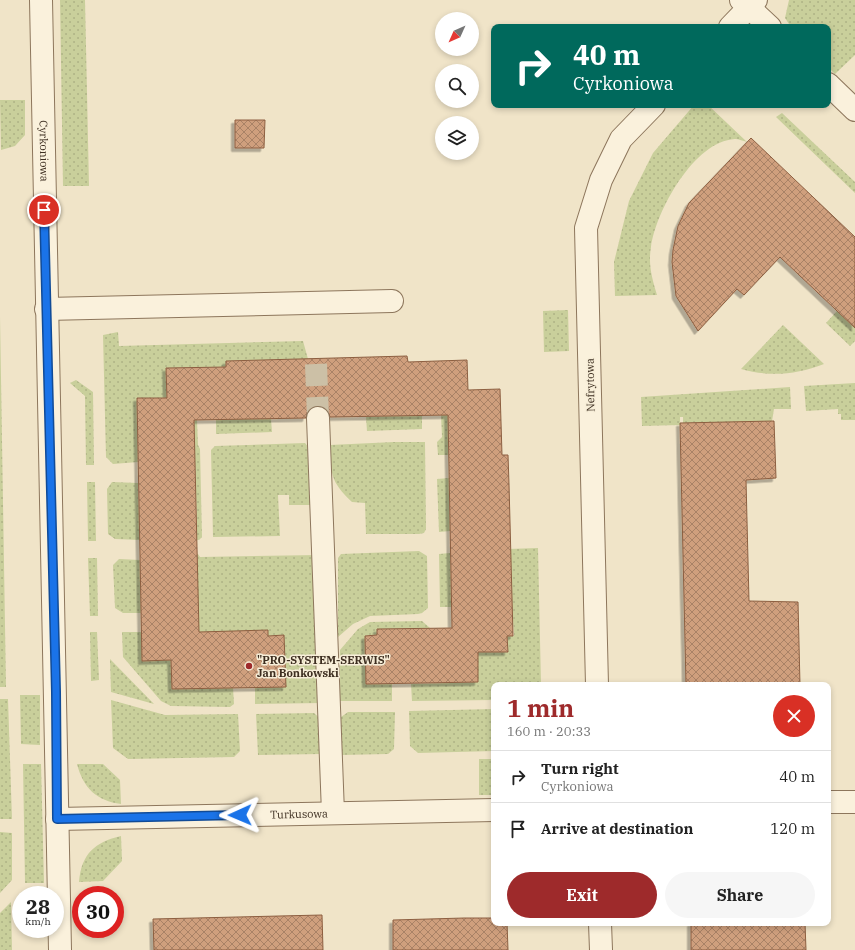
<!DOCTYPE html>
<html lang="en">
<head>
<meta charset="utf-8">
<style>
  :root { --surface:#fff; --page:#f6f6f6; --text:#222; --muted:#767676; --line:#e0e0e0; --accent:#9e2a2b }
  body { margin:0; font-family:"IBM Plex Serif",serif; background:var(--page); color:var(--text); height:100vh; display:flex; flex-direction:column; font-size:15px; white-space:nowrap }
  * { box-sizing:border-box; margin:0 }
  p { font-size:13px; color:var(--muted) }
  .icon { flex:none; width:22px; height:22px; fill:none; stroke:currentColor; stroke-width:2; stroke-linecap:round; stroke-linejoin:round }
  .map { position:relative; flex:1; overflow:hidden }
  .side { position:absolute; left:491px; top:682px; width:340px; height:244px; display:flex; flex-direction:column; background:var(--surface); border-radius:8px; box-shadow:0 2px 6px #0003 }
  .side>* { flex:none }
  .hud { position:absolute; left:491px; top:24px; width:340px; height:84px; border-radius:8px; box-shadow:0 2px 6px #0003; background:#00695c; color:#fff; overflow:hidden }
  .needle { width:26px; rotate:225deg }
  .buttons { position:absolute; left:435px; top:12px; display:grid; gap:8px }
  .buttons a { display:grid; place-items:center; width:44px; height:44px; border-radius:50%; background:var(--surface); box-shadow:0 2px 6px #0003; font-size:20px }
  .speed { position:absolute; left:12px; top:886px; display:flex; gap:8px; font-size:20px; font-weight:700; text-align:center }
  .speed>* { display:grid; place-content:center; width:52px; height:52px; border-radius:50%; background:var(--surface); box-shadow:0 2px 6px #0003; line-height:1 }
  .speed small { font-size:10px; font-weight:400 }
  .speed .limit { border:6px solid #d22; background:#fff; color:#111 }
  .pin { position:absolute; display:grid; place-items:center; width:34px; height:34px; color:#fff; margin:-17px; border:2px solid #fff; border-radius:50%; box-shadow:0 1px 4px #0007 }
  .me { position:absolute; width:44px; margin:-22px; rotate:269deg; stroke-linejoin:round; filter:drop-shadow(0 0 3px #0008) }
  .turn { display:flex; align-items:center; gap:14px; height:84px; padding:0 16px; font-size:18px }
  .turn .icon { width:52px; height:52px; stroke-width:2.5 }
  .turn b { display:block; font-size:28px; line-height:34px }
  .round { display:grid; place-items:center; flex:none; width:42px; height:42px; border-radius:21px; background:var(--page) }
  .headline { display:flex; align-items:center; justify-content:space-between; height:68px; padding:0 16px }
  h1 { font-size:24px; font-weight:800; line-height:30px; color:var(--accent) }
  .cta { display:flex; gap:8px; margin-top:auto; padding:8px 16px }
  .cta a { flex:1; height:46px; border-radius:24px; background:var(--accent); color:#fff; font-size:16px; font-weight:800; line-height:46px; text-align:center }
  .cta a+a { background:var(--page); color:var(--text) }
  ul { padding:0; list-style:none }
  li { display:flex; align-items:center; gap:12px; height:52px; padding:0 16px; border-top:1px solid var(--line) }
  li div { flex:1 }
  li b { display:block; font-size:15px }
  li em { font-style:normal }
  .map>svg:first-child { display:block }
  .grass { fill:url(#grass-dots) }
  .building { fill:url(#building-cross-hatch); stroke:#8d5f41; filter:url(#shadow) }
  .lines { fill:none; stroke-linecap:round; stroke-linejoin:round }
  .minor-tunnel { stroke:#ccc0a6; stroke-width:22; stroke-dasharray:22 11; stroke-linecap:butt }
  .minor-casing { stroke:#8d765c; stroke-width:24 }
  .minor { stroke:#faf1dc; stroke-width:22 }
  .route-casing { stroke:#114b97; stroke-width:10 }
  .route { stroke:#1a73e8; stroke-width:7 }
  .poi-dot { fill:#9e2a2b; stroke:#f7eed8; stroke-width:1.5 }
  .labels { text-anchor:middle; stroke-width:3; stroke-linejoin:round; paint-order:stroke }
  .street-label { font-size:11px; fill:#3d2e20; stroke:#f7eed8 }
  .poi-label { font-size:11px; font-weight:bold; fill:#3d2e20; stroke:#f7eed8; text-anchor:start }
</style>
</head>
<body>
<div class="map">
<svg width="855" height="950" viewBox="0 0 855 950">
  <defs>
    <pattern id="grass-dots" width="8" height="8" patternUnits="userSpaceOnUse"><rect width="8" height="8" fill="#c9cf9b"/><path d="M2 2h.1M6 6h.1" fill="none" stroke="#aeb285" stroke-width="1.8" stroke-linecap="round"/></pattern>
    <pattern id="building-cross-hatch" width="8" height="8" patternUnits="userSpaceOnUse"><rect width="8" height="8" fill="#cf9f7d"/><path d="M0 0l8 8M0 8l8-8" fill="none" stroke="#a98266"/></pattern>
    <filter id="shadow"><feDropShadow dx="-3.5" dy="3.5" stdDeviation="0" flood-color="#0004"/></filter>
  </defs>
  <rect width="100%" height="100%" fill="#f0e4c8"/>
  <path class="grass" d="M60,0h25l4,186h-26z
    M789,0h66v55l-20,19 -7,-7v-40h-37l-6,-9z
    M0,100h25v35l-10,11 -14,4z
    M694,105h14l39,37c-4,-1 -8,-3 -12,-3 -41,2 -79,72 -84,108 -3,17 1,32 6,48l-42,1 -1,-34 15,-61 24,-48z
    M782,113l73,69v11l-79,-76z
    M568,310l1,41 -25,1 -1,-41z
    M837,311l4,4 14,-1v27l-5,5 -24,-23z
    M0,315v1l6,371h-6z
    M783,325l41,39c-28,11 -55,13 -83,5z
    M118,332l1,14 184,-5 5,18h-22v7h-28l-1,-6 -31,1v6l-60,1 1,30h-30l1,64 -25,2 -7,-7 -3,-122z
    M76,380l17,12 1,73h-8l-1,-69 -15,-13z
    M855,383v37h-14v-6h-3v-5l-32,2 -2,-25z
    M790,387l1,22h-17l-2,12 -89,2v-6h-3v8l-38,1 -1,-29z
    M467,414v29h-19v12h-10l-1,-13 5,-5 -1,-22z
    M422,415v14l-55,2 -1,-14z
    M216,419h55l1,13 -56,2z
    M197,420l1,25 2,4 2,88 -3,3 -8,-1 -1,-13 7,-1 -2,-61 -25,-43z
    M394,442h31l1,87 -2,4 -5,1h-53l-1,-31 -13,-1c-22,-21 -21,-28 -22,-57z
    M305,443l6,7 2,55h-24v-10h-11l2,41 -67,1 -2,-87 4,-4z
    M449,478l1,53 -11,1 -2,-53z
    M87,482h8l1,59h-8z
    M112,482l26,1 2,57 -25,-1 -7,-5 -1,-45z
    M538,548l3,137h-47v15l-82,1 -1,-17 67,-2v-30h30l-1,-16h7l-1,-16h-6l5,-29 -1,-30h-6v-12z
    M419,551l8,5 1,52 -6,5 -4,1 -48,2 -17,8 -15,13v-79l3,-4z
    M450,553l2,54h-12l-1,-53z
    M198,554l2,3 119,-2 3,148 -67,1v-17l29,-52 -16,1v-6l-31,1 -44,28 5,-59 -1,-31 -6,-14z
    M88,558h9l1,58h-8z
    M119,559l21,1 1,53h-18l-8,-5 -2,-43z
    M422,621l8,7h22l-75,1v6l-12,1 1,48h26v17h-53l1,-51 18,-21 12,-7z
    M90,632h7l2,48 -8,1z
    M122,632h20l29,28 2,29 60,-1 1,16 -4,3 -59,-1 -10,-5 -38,-44z
    M110,659l44,45 -43,-12z
    M20,695h20v50l-19,-1z
    M0,699h8l4,120h-12z
    M111,700l54,15 73,-1 2,37 -6,6 -106,2 -15,-11z
    M494,709v42l-76,2 -8,-7 -1,-35z
    M348,712h47l-1,37 -6,5 -47,1v-38z
    M314,713l8,7 -1,34 -63,1 -2,-41z
    M479,759h15v36h-15z
    M23,764h18l3,119h-19z
    M77,764h26l17,16 1,24c-24,-3 -38,-16 -44,-40z
    M0,832l12,1v47l-12,13z
    M121,836l1,25 -19,20 -24,1c2,-28 16,-40 42,-46z
    M11,902l1,48h-12v-37z"/>
  <path class="building" d="M235,120h30l-1,28h-29z
    M751,138l104,99v91l-75,-71 -36,38 -7,-6 -39,42 -22,-35 -4,-34 1,-12 5,-24 11,-23z
    M407,356l1,6 59,-2 1,30 32,-1 2,66h6l1,29 4,152h-6l1,16h-30v30l-112,2 -1,-48 12,-1v-6l75,-1 -4,-213 -118,2 -2,-6 -4,-4 -7,-1 -6,2 -4,4 -1,6 -112,2 5,212 69,-2v6l16,-1 2,52 -114,2 -1,-29 -29,1 -5,-263h30l-1,-30 60,-1v-6z
    M774,421l2,57 -30,2 3,121 49,1 2,83h-114l-6,-262z
    M322,915l1,35h-169l-1,-31z
    M464,918h30v5h13l1,27h-115v-30z
    M691,923h114l1,27h-115z"/>
  <g class="lines">
    <path class="minor-tunnel" d="M316,364l2,54"/>
    <defs>
      <g id="minor">
        <path id="s1" d="M41,0l19,950"/>
        <path d="M741,0l29,27"/>
        <path d="M730,27l26,-27"/>
        <path d="M828,84l27,26"/>
        <path d="M46,309l346,-8"/>
        <path d="M318,418l15,395"/>
        <path d="M597,685l-11,-457 15,-48 20,-41 33,-34"/>
        <path d="M828,802h27"/>
        <path id="s2" d="M57,819l437,-9"/>
        <path d="M600,923l1,27"/>
      </g>
    </defs>
    <use href="#minor" class="minor-casing"/>
    <use href="#minor" class="minor"/>
  </g>
  <g class="lines">
    <defs>
      <path id="route" d="M44,210l12,482 1,127 183,-4"/>
    </defs>
    <use href="#route" class="route-casing"/>
    <use href="#route" class="route"/>
  </g>
  <circle class="poi-dot" cx="249" cy="666" r="4"/>
  <g class="labels">
    <g class="street-label">
      <text dy="4" stroke="none"><textPath href="#s1" startOffset="151">Cyrkoniowa</textPath></text>
      <text transform="translate(590 385) rotate(-91)" y="4">Nefrytowa</text>
      <text dy="4" stroke="none"><textPath href="#s2" startOffset="242">Turkusowa</textPath></text>
    </g>
    <g class="poi-label">
      <text x="257" y="664">"PRO-SYSTEM-SERWIS"<tspan x="257" dy="13">Jan Bonkowski</tspan></text>
    </g>
  </g>
</svg>
<div class="buttons">
<a><svg class="needle" viewBox="-14 -14 28 28"><path d="M0-13l5 13h-10z" fill="#e53935"/><path d="M0 13l5-13h-10z" fill="#767676"/></svg></a>
<a><svg class="icon" aria-label="search" viewBox="0 0 24 24"><circle cx="10" cy="10" r="6"/><path d="M15 15l6 6"/></svg></a>
<a><svg class="icon" aria-label="layers" viewBox="0 0 24 24"><path d="M12 4l9 5-9 5-9-5zM3 14l9 5 9-5"/></svg></a>
</div>
<div class="speed"><div>28<small>km/h</small></div><div class="limit">30</div></div>
<div class="pin" style="left:44px;top:210px;background:#d93025"><svg class="icon" aria-label="arrive" viewBox="0 0 24 24"><path d="M6 21V4h12l-3 4 3 4H6"/></svg></div>
<svg class="me" style="left:240px;top:815px" viewBox="-20 -20 40 40"><path d="M0-17L14 15 0 8-14 15z" fill="#1a73e8" stroke="#fff" stroke-width="4"/></svg>
<div class="hud">
<div class="turn"><svg class="icon" aria-label="right" viewBox="0 0 24 24"><path d="M7 20v-9h11M14 6l5 5-5 5"/></svg><div><b>40 m</b>Cyrkoniowa</div></div>
</div>
<section class="side">
<div class="headline"><div><h1>1 min</h1><p>160 m · 20:33</p></div><a class="round" style="background:#d93025;color:#fff"><svg class="icon" aria-label="close" viewBox="0 0 24 24"><path d="M6 6l12 12M18 6L6 18"/></svg></a></div>
<ul>
<li><svg class="icon" aria-label="right" viewBox="0 0 24 24"><path d="M7 20v-9h11M14 6l5 5-5 5"/></svg><div><b>Turn right</b><p>Cyrkoniowa</p></div><em>40 m</em></li>
<li><svg class="icon" aria-label="arrive" viewBox="0 0 24 24"><path d="M6 21V4h12l-3 4 3 4H6"/></svg><div><b>Arrive at destination</b></div><em>120 m</em></li>
</ul>
<div class="cta"><a>Exit</a><a>Share</a></div>
</section>
</div>
</body>
</html>
